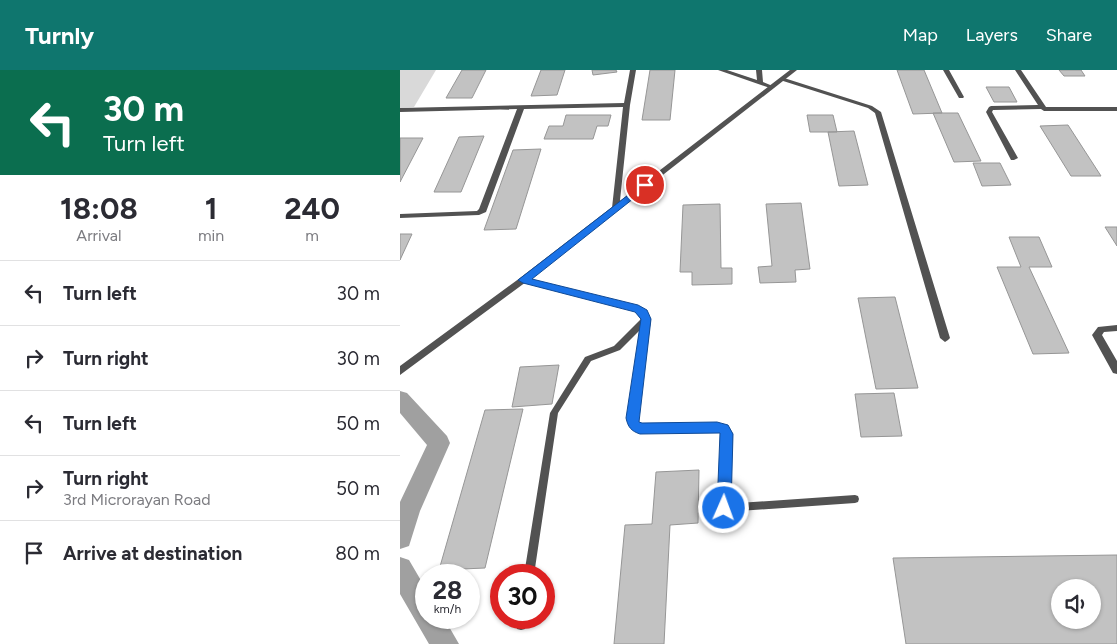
<!DOCTYPE html>
<html lang="en">
<head>
<meta charset="utf-8">
<style>
  :root { --surface:#fff; --page:#f7f7f7; --text:#2b2b33; --muted:#7c7c81; --line:#e1e1e2; --accent:#0f766e }
  body { margin:0; font-family:Figtree,sans-serif; background:var(--page); color:var(--text); height:100vh; display:flex; flex-direction:column; font-size:19px; white-space:nowrap }
  * { box-sizing:border-box; margin:0 }
  p { font-size:16px; color:var(--muted) }
  .icon { flex:none; width:28px; height:28px; fill:none; stroke:currentColor; stroke-width:2; stroke-linecap:round; stroke-linejoin:round }
  .map { position:relative; flex:1; overflow:hidden }
  .side { display:flex; flex-direction:column; background:var(--surface); width:400px }
  .side>* { flex:none }
  .top-card { background:#0b6e4f; color:#fff; overflow:hidden }
  .fabs { position:absolute; left:651px; top:509px; display:grid; gap:10px }
  .fabs a { display:grid; place-items:center; width:50px; height:50px; border-radius:50%; background:var(--surface); box-shadow:0 1px 4px #0004; font-size:25px }
  .speed { position:absolute; left:15px; top:494px; display:flex; gap:10px; font-size:25px; font-weight:700; text-align:center }
  .speed>* { display:grid; place-content:center; width:65px; height:65px; border-radius:50%; background:var(--surface); box-shadow:0 1px 4px #0004; line-height:1 }
  .speed small { font-size:12px; font-weight:400 }
  .speed .limit { border:8px solid #d22; background:#fff; color:#111 }
  .pin { position:absolute; display:grid; place-items:center; width:42px; height:42px; color:#fff; margin:-21px; border:2px solid #fff; border-radius:50%; box-shadow:0 1px 5px #0007 }
  .me { position:absolute; width:55px; margin:-28px; rotate:2deg; stroke-linejoin:round; filter:drop-shadow(0 0 4px #0008) }
  .turn { display:flex; align-items:center; gap:18px; height:105px; padding:0 20px; font-size:22px }
  .turn .icon { width:65px; height:65px; stroke-width:2.5 }
  .turn b { display:block; font-size:35px; line-height:42px }
  .eta { display:flex; justify-content:space-evenly; align-items:center; height:85px; text-align:center }
  .eta b { font-size:30px; font-weight:700; line-height:35px }
  ul { padding:0; list-style:none }
  li { display:flex; align-items:center; gap:15px; height:65px; padding:0 20px; border-top:1px solid var(--line) }
  li div { flex:1 }
  li b { display:block; font-size:19px }
  li em { font-style:normal }
  header { display:flex; align-items:center; gap:30px; box-sizing:border-box; height:70px; padding:0 25px; background:var(--accent); color:#fff }
  header strong { font-size:24px }
  nav { display:flex; gap:28px; margin-inline-start:auto; font-size:18px }
  main { display:flex; flex:1; min-height:0 }
  .map>svg:first-child { display:block }
  .green { fill:#d9d9d9 }
  .lines { fill:none; stroke-linecap:round; stroke-linejoin:round }
  .canal { fill:#a0a0a0; fill-rule:evenodd }
  .building { fill:#c2c2c2; stroke:#969696; fill-rule:evenodd }
  .service { fill:#525252; fill-rule:evenodd }
  .minor { fill:#525252; fill-rule:evenodd }
  .tertiary { fill:#525252; fill-rule:evenodd }
  .route { fill:#1a73e8; stroke:#114b97 }
</style>
</head>
<body>
<header>
<strong>Turnly</strong>
<nav><a>Map</a><a>Layers</a><a>Share</a></nav>
</header>
<main>
<section class="side">
<div class="top-card">
<div class="turn"><svg class="icon" aria-label="left" viewBox="0 0 24 24"><path d="M17 20v-9H6M10 6l-5 5 5 5"/></svg><div><b>30 m</b>Turn left</div></div>
</div>
<div class="eta">
<div><b>18:08</b><p>Arrival</p></div>
<div><b>1</b><p>min</p></div>
<div><b>240</b><p>m</p></div>
</div>
<ul>
<li><svg class="icon" aria-label="left" viewBox="0 0 24 24"><path d="M17 20v-9H6M10 6l-5 5 5 5"/></svg><div><b>Turn left</b></div><em>30 m</em></li>
<li><svg class="icon" aria-label="right" viewBox="0 0 24 24"><path d="M7 20v-9h11M14 6l5 5-5 5"/></svg><div><b>Turn right</b></div><em>30 m</em></li>
<li><svg class="icon" aria-label="left" viewBox="0 0 24 24"><path d="M17 20v-9H6M10 6l-5 5 5 5"/></svg><div><b>Turn left</b></div><em>50 m</em></li>
<li><svg class="icon" aria-label="right" viewBox="0 0 24 24"><path d="M7 20v-9h11M14 6l5 5-5 5"/></svg><div><b>Turn right</b><p>3rd Microrayan Road</p></div><em>50 m</em></li>
<li><svg class="icon" aria-label="arrive" viewBox="0 0 24 24"><path d="M6 21V4h12l-3 4 3 4H6"/></svg><div><b>Arrive at destination</b></div><em>80 m</em></li>
</ul>
</section>
<div class="map">
<svg width="717" height="574" viewBox="0 0 717 574">
  <rect width="100%" height="100%" fill="#fff"/>
  <path class="green" d="M0,0h36l-22,37 -14,1z"/>
  <g class="lines">
    <path class="canal" d="M0,321l7,2 40,43 3,7 -30,68 -11,35 -9,3v-47l27,-57 -27,-32z
      M0,487l9,3 17,29v29h18l15,26h-30l-29,-50z"/>
  </g>
  <path class="building" d="M62,0h24l-14,28h-26z
    M141,0h24l-8,25 -26,1z
    M192,0h24l1,2 -24,3z
    M250,0h25l-5,50h-28z
    M497,0h27l18,43 -29,1z
    M659,0h22l4,6h-21z
    M586,17h23l8,15h-23z
    M533,43h25l23,48 -27,1z
    M166,45h45l-3,11h-11l-4,13h-49l5,-13h14z
    M407,45h26l4,17h-27z
    M668,55l33,51h-30l-31,-50z
    M454,61l14,54 -29,1 -11,-54z
    M84,66l-23,56h-27l25,-55z
    M0,68h23l-23,44z
    M141,79l-25,80 -32,1 29,-80z
    M573,93h27l11,22 -29,1z
    M401,133l9,66 -15,1 1,12 -36,1 -2,-16 14,-1 -6,-62z
    M320,134l1,64h11v16l-40,1v-13h-12l3,-67z
    M705,157h12v19z
    M0,164h12l-12,26z
    M609,167h30l13,30h-23l40,86 -36,1 -36,-87h24z
    M495,227l23,91 -42,1 -18,-91z
    M159,295l-7,39 -40,3 8,-40z
    M494,323l8,43 -41,1 -6,-43z
    M123,339l-38,159 -46,2 46,-160z
    M299,400l-1,53 -28,2 -6,119h-50l11,-119 27,-1 4,-52z
    M717,485v89h-211l-13,-86zM660,518h32v32h-32z"/>
  <g class="lines">
    <path class="service" d="M246,246l3,1 1,2 -1,2 -29,29 -29,11 -33,52 -24,162h-10l26,-162 35,-56 29,-11 29,-29z
      M455,425l3,1 1,3 -1,3 -3,1 -131,9 -3,-1 -1,-3 1,-3 3,-1z
      M117,548h10l-2,11 -4,1 -4,-1 -1,-4z"/>
    <path class="minor" d="M230,0h6l-6,35 -11,105h-3l-4,-2 11,-101 -99,2 -38,103 -7,3 -79,3v-4l77,-3 2,-2 38,-100 -117,3v-4l224,-5z
      M318,0h9l30,10 -1,-10h6l1,12 12,5 -5,1z
      M543,0h6l15,27 -1,1h-4z
      M615,0h6l25,37h71v4h-73l-3,-2 -48,1 -1,2 26,46 -4,2h-3l-25,-48 3,-5 2,-1 47,-1z
      M380,8h4l88,28 9,6 69,226 -2,2 -3,2 -5,-4 -65,-225 -7,-5 -88,-28z
      M123,207l118,30 10,12 -13,103 4,2 75,-1 11,3 5,8 -3,74 -2,4 -4,1 -4,-1 -2,-4 3,-74 -1,-2h-80c-8,-2 -12,-5 -13,-14l14,-98 -6,-9 -115,-29 -1,-2z
      M717,255v6l-13,1 -2,3 15,26v13l-4,-1 -21,-38 6,-8z"/>
    <path class="tertiary" d="M390,0h7l-271,212 -126,93v-9l120,-88z"/>
  </g>
  <path class="route" d="M245,112l3,1v4l-116,92 106,26 9,5 4,9 -12,103 3,1 75,-1 11,3 5,9 -2,74 -2,4 -5,2 -5,-2 -2,-4 3,-75 -80,1c-9,-3 -12,-7 -14,-16l15,-99 -6,-7 -112,-29 -5,-3z"/>
</svg>
<div class="fabs">
<a><svg class="icon" aria-label="sound" viewBox="0 0 24 24"><path d="M4 9h4l5-4v14l-5-4H4zM17 9q2 3 0 6"/></svg></a>
</div>
<div class="speed"><div>28<small>km/h</small></div><div class="limit">30</div></div>
<div class="pin" style="left:245px;top:115px;background:#d93025"><svg class="icon" aria-label="arrive" viewBox="0 0 24 24"><path d="M6 21V4h12l-3 4 3 4H6"/></svg></div>
<svg class="me" style="left:324px;top:438px" viewBox="-20 -20 40 40"><circle r="17" fill="#1a73e8" stroke="#fff" stroke-width="3"/><path d="M0-11L8 9 0 5-8 9z" fill="#fff"/></svg>
</div>
</main>
</body>
</html>
